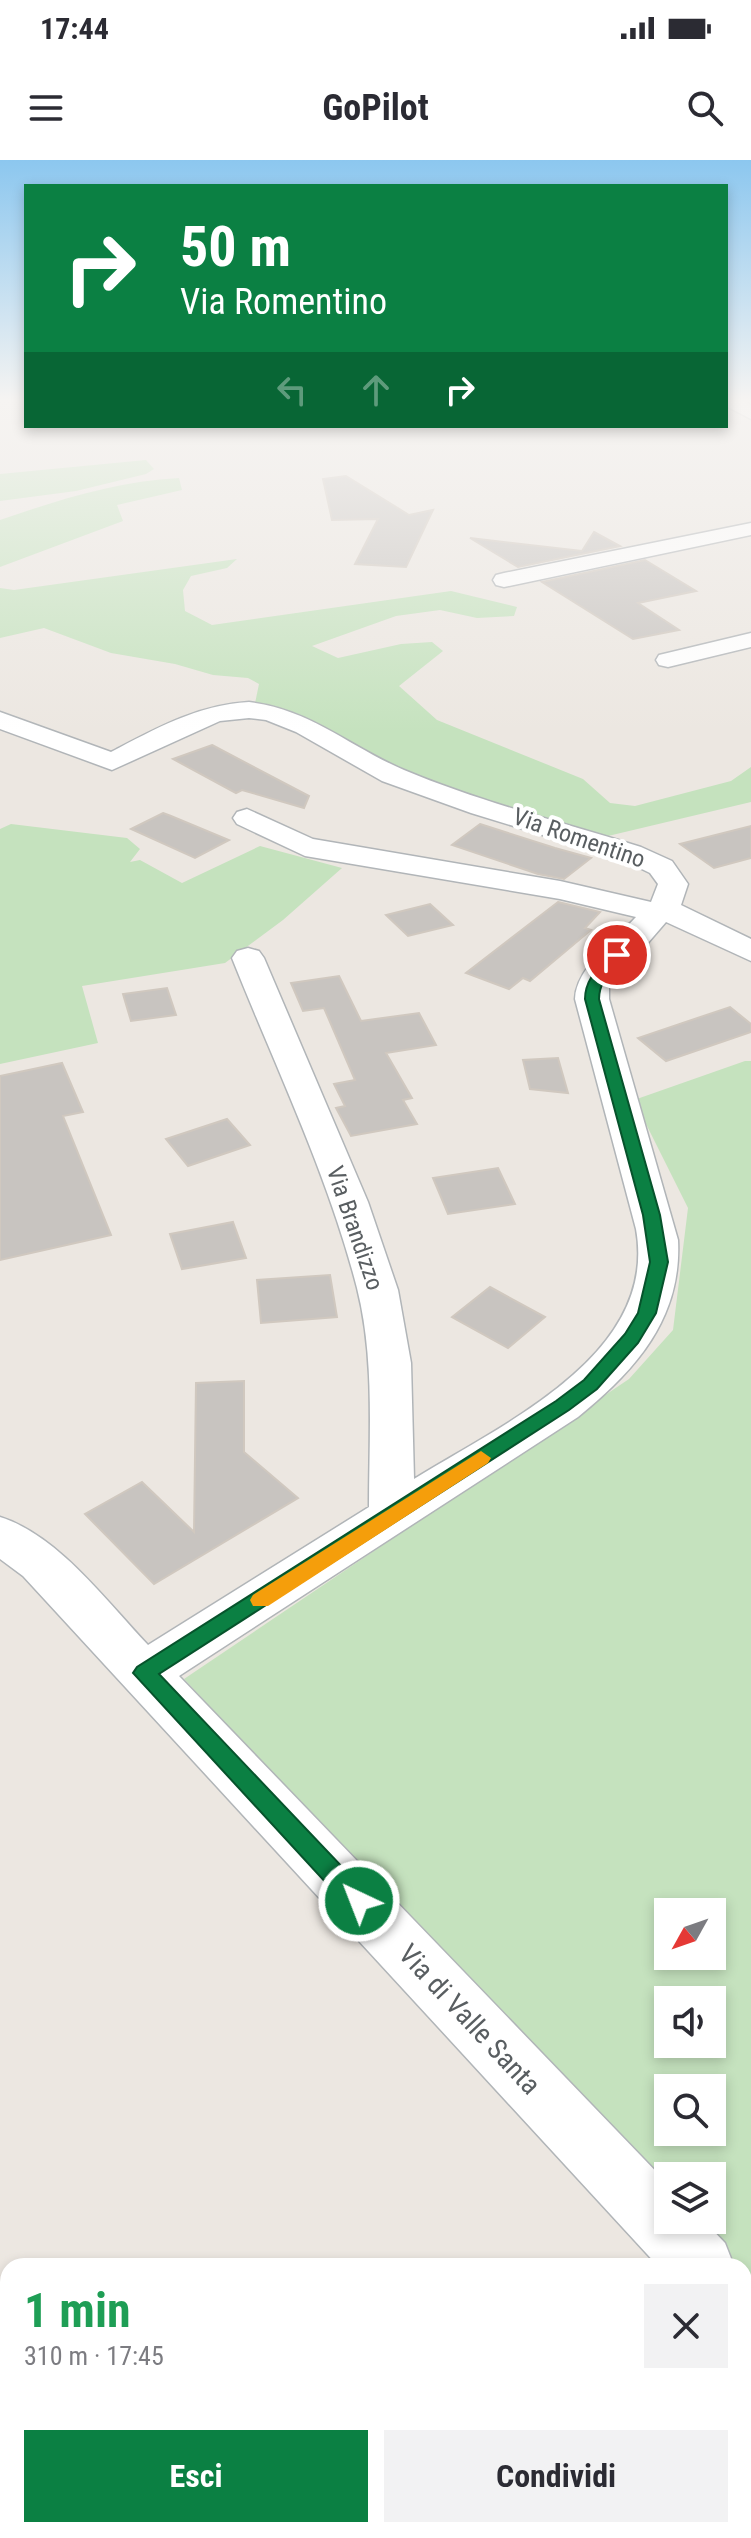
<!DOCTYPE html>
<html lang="it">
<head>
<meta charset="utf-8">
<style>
  :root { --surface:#fff; --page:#f2f2f3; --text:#2b2b33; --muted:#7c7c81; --accent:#0b8043 }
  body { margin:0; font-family:"Roboto Condensed",sans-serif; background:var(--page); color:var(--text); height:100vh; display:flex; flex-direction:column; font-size:30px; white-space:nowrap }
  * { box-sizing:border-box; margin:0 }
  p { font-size:26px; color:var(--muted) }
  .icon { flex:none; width:44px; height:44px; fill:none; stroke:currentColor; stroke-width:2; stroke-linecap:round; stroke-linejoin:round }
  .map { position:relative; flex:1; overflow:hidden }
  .panel { position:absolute; left:0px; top:2098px; width:752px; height:280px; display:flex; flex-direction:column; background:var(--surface); border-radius:24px 24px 0 0; box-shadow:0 4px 12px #0003 }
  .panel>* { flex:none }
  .banner { position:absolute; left:24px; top:24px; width:704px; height:244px; border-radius:0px; box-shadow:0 4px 12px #0003; background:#0b8043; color:#fff; overflow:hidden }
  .needle { width:52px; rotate:230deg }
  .tools { position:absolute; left:654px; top:1738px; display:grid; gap:16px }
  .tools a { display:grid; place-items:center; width:72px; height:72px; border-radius:0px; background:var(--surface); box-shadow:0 4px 12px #0003; font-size:40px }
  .pin { position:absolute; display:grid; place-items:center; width:68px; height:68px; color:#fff; margin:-34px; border:4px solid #fff; border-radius:50%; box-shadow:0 2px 8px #0007 }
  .me { position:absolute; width:88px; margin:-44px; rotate:317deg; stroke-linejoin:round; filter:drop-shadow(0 0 6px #0008) }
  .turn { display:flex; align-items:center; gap:28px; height:168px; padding:0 24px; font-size:36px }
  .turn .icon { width:104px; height:104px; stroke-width:2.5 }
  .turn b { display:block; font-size:56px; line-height:68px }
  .lanes { display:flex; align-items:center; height:76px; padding:0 24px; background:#0003; justify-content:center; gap:40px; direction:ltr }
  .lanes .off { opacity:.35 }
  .round { display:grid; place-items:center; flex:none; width:84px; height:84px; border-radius:0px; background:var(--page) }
  .overview { display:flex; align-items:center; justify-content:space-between; height:136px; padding:0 24px }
  h1 { font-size:48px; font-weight:700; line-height:60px; color:#1e9e55 }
  .cta { display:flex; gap:16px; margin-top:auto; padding:16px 24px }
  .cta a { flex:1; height:92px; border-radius:0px; background:var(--accent); color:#fff; font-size:32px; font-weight:700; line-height:92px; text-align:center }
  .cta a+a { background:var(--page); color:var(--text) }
  .status { display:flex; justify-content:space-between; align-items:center; height:56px; padding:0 40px; background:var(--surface); direction:ltr }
  .status svg { height:22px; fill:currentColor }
  header { display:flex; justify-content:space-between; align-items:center; height:104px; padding:0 24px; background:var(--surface); font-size:36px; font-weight:700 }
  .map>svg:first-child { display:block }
  .green { fill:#c5e2be; fill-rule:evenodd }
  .building { fill:#c8c4c0; stroke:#d0c8bf; stroke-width:2 }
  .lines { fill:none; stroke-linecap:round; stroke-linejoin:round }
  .minor-casing { stroke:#b1b5b8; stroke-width:3 }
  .minor { fill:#fff; fill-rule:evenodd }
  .route { fill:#0b8043; stroke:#07532c; stroke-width:2 }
  .slow { fill:#f59e0b }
  .labels { text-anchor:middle; stroke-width:8; stroke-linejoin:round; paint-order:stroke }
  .street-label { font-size:24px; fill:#595e61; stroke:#fff }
  .near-street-label { font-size:28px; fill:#595e61; stroke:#fff }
</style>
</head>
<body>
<div class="status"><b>17:44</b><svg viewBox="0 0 49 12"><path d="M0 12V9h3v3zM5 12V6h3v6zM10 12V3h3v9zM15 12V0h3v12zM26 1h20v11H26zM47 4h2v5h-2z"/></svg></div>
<header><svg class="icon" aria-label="menu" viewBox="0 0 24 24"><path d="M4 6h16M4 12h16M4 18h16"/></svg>GoPilot<svg class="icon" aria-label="search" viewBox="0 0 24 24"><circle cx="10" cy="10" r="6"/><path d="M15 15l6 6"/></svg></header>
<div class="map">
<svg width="751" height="2378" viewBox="0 0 751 2378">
  <rect width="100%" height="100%" fill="#ece7e1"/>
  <path class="green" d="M146,300l8,9 -8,5 -70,17 -76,10v-27z
    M179,318l3,12 -65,15 6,16 -123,46v-47c58,-20 118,-39 179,-42z
    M237,399l-10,9 -36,8 -8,14 2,21 27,14 239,-34 66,16 -3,9 -37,2 -37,-8 -44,6 -84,30 26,12 63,-14 31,-2 11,9 -44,35 38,34 146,59 27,24 25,3 96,-25 20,-14v35l-143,34 -184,-54 -170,-74 5,-24 -11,-6 -35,-3 -38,-11 -64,-11 -67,-25 -44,10v-50l14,2z
    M11,664l116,14 13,11 -10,13 10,-2 42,23 78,-37 82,22 -59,52 -58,43 -143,23 16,57 -98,21v-235z
    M745,901h6v1224l-7,-7v-12h-11l-43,-46h22v-44h-44v20l-484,-517 445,-300 44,-49 15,-122 -54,-108zM668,1752h44v44h-44zM668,1840h44v44h-44zM668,1928h44v44h-44z"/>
  <path class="building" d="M346,316l63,39 24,-5 -27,57 -51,-3 23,-45 -46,1 -9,-41z
    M594,372l26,14 -102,21 -48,-29 112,13z
    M645,400l51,31 -58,12 41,27 -46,9 -91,-57z
    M212,585l97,51 -5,12 -62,-18 -6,3 -63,-34z
    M163,653l8,3 58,24 -34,18 -64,-29z
    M480,664l75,24 36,10 -27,21 -26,-5 -86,-29z
    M751,666v32l-37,10 -34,-24z
    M558,742l42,10 -15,16 6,2 -61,51 -7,-3 -14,11 -43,-16z
    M430,744l23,21 -45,11 -22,-21z
    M339,816l22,45 58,-8 17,32 -50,8 26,45 -9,2 14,24 -66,12 -15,-28 9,-2 -11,-22 21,-4 -31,-72 -21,3 -12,-28z
    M167,828l9,27 -45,6 -8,-27z
    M730,847l21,17v8l-85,29 -28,-23z
    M558,898l10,35 -38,-4 -7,-29z
    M62,903l21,49 -20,4 48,119 -111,25v-184z
    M227,959l23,26 -62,21 -22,-27z
    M498,1008l17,36 -67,10 -15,-36z
    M233,1062l13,36 -64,11 -12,-35z
    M330,1115l7,42 -76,6 -4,-43z
    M490,1127l55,30 -37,31 -56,-31z
    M244,1221v71l54,46 -144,86 -69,-70 57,-32 52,50 2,-149z"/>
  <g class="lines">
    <defs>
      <path id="minor" d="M726,240h17l8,5v14l-25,-13z
        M751,363v12l-247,52 -8,-2 -3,-5 3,-5 8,-2z
        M751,473v14l-83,20 -9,-2 -3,-5 3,-5z
        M249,542c63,8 99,44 155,68 76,32 158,52 237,77l31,14 16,23 -7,21 70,34v22l-85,-39 -57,66v11l69,241c4,78 -42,130 -100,177l-399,259 489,508v36h35l22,23 9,23h-76l-635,-690 -23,-17v-42c58,18 107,85 148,128l221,-138c0,-72 6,-148 -12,-219 -29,-113 -82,-222 -125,-330l5,-7 11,-3 11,3 5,7 104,244 30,88 13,73 3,116c88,-55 245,-124 222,-250l-61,-230c1,-32 41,-60 61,-82l-76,-18 -255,-43 -68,-32 -4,-6 4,-6 10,-3 66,30 247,42 91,21 7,-18 -8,-11 -29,-14 -150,-46 -89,-32 -86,-49 -30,-12 -17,-2 -29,3 -108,49 -112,-41v-17l111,40c44,-23 86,-47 138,-50z
        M744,2117l7,3v71l-7,-3z"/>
    </defs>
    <use href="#minor" class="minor-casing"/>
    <use href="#minor" class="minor"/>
  </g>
  <linearGradient id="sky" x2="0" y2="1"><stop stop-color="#8cc7ef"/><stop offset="0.42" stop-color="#f6f4f2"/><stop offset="1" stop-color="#f6f4f2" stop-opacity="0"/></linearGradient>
  <rect width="751" height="573" fill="url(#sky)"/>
  <path class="route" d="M617,791l7,4c-11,15 -25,25 -25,44l61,216 8,47 -12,51 -18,30 -41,46 -28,21 -410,264 208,219 4,8 -4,8 -8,3 -9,-3 -217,-236 4,-6 419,-266 28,-21 41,-46 13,-21 12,-51 -7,-47 -58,-216c0,-20 14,-32 27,-47z"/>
  <path class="slow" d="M481,1291l10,7 -3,5 -220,143h-15l-3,-6 3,-5z"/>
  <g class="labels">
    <g class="street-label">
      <text transform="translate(579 678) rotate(19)" y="8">Via Romentino</text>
      <text transform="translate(355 1068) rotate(71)" y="8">Via Brandizzo</text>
    </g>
    <g class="near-street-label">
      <text transform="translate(470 1859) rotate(47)" y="10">Via di Valle Santa</text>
    </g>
  </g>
</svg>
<div class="tools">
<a><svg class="needle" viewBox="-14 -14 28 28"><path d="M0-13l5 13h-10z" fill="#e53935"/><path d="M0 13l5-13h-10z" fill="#7c7c81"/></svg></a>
<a><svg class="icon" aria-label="sound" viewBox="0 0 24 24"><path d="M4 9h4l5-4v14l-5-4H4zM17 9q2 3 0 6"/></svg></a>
<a><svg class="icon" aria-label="search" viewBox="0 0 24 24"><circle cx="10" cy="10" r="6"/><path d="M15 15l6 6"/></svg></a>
<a><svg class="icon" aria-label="layers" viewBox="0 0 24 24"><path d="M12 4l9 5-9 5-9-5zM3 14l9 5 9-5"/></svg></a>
</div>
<div class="pin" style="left:617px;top:795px;background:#d93025"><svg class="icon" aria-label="arrive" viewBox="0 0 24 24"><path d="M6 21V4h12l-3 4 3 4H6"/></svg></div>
<svg class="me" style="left:359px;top:1741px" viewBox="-20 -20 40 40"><circle r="17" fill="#0b8043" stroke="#fff" stroke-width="3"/><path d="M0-11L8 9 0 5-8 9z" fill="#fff"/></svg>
<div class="banner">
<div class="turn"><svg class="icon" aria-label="right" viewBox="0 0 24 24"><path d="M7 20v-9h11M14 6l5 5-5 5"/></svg><div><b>50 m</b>Via Romentino</div></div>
<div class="lanes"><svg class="icon off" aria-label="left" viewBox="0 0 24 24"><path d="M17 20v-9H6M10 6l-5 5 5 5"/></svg><svg class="icon off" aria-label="ahead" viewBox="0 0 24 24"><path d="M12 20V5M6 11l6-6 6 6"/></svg><svg class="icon" aria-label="right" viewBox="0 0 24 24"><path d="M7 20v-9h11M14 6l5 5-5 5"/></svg></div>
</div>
<section class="panel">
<div class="overview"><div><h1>1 min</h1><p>310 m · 17:45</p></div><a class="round"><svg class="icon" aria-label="close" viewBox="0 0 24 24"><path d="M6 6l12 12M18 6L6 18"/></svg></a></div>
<div class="cta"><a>Esci</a><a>Condividi</a></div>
</section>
</div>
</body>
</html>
